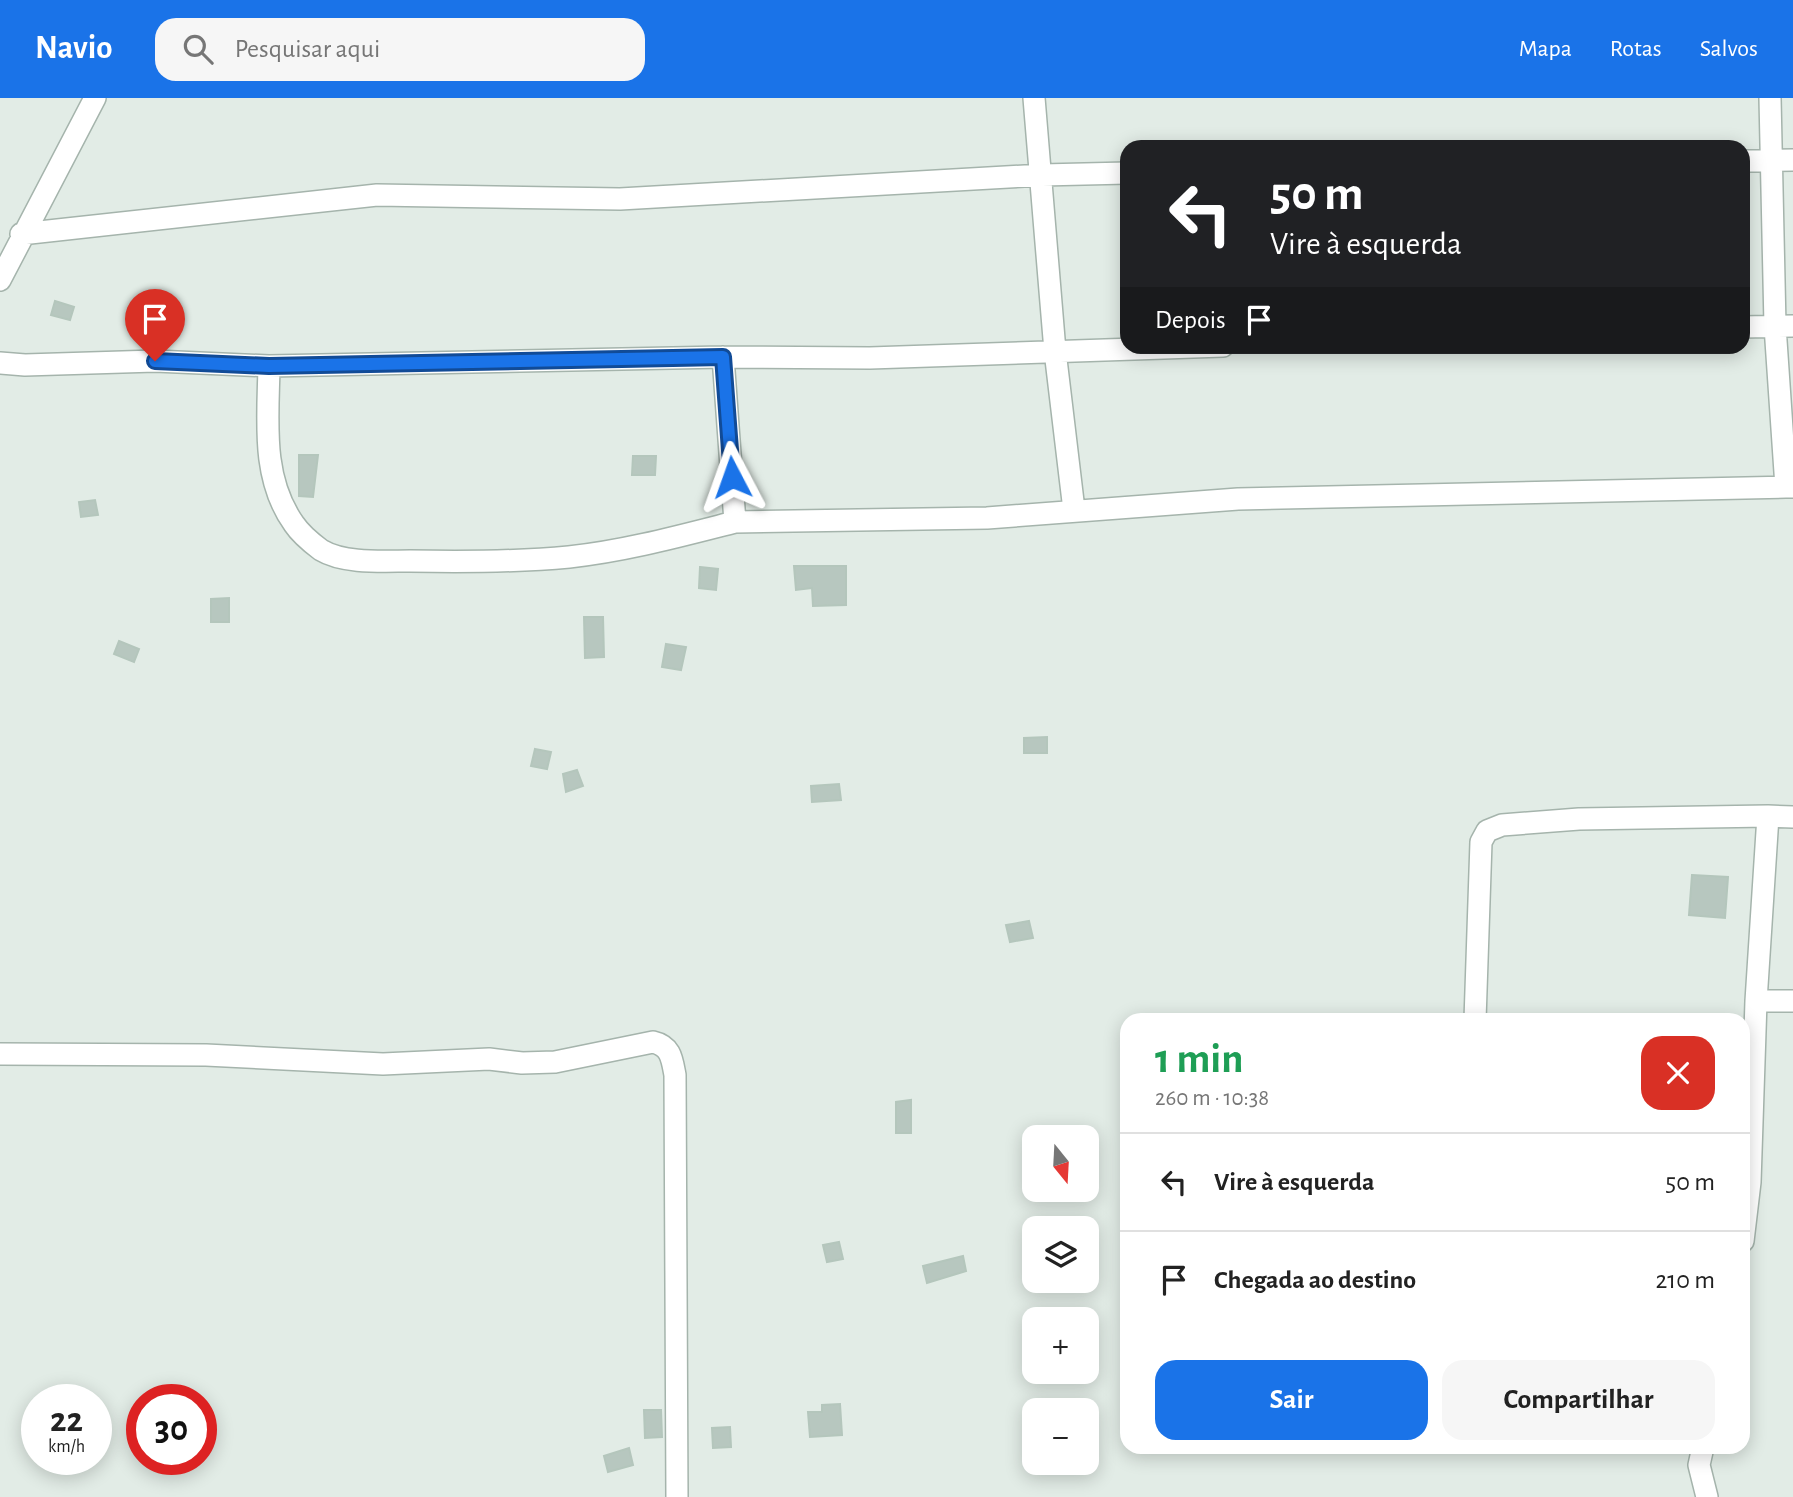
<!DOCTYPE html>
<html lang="pt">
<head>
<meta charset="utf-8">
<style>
  :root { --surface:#fff; --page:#f6f6f6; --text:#222; --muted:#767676; --line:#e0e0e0; --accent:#1a73e8 }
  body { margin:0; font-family:"Alegreya Sans",sans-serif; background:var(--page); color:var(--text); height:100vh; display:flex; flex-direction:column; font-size:26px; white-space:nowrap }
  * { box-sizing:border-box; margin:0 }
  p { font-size:23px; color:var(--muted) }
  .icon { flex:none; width:38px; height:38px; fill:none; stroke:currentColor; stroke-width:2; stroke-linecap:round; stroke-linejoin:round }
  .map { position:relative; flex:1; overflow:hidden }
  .sheet { position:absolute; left:1120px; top:915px; width:630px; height:441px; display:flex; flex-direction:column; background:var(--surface); border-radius:21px; box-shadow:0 4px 18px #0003 }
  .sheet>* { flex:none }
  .banner { position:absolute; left:1120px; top:42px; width:630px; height:214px; border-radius:21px; box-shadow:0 4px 18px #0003; background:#202124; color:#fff; overflow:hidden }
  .needle { width:46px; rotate:162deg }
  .buttons { position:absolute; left:1022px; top:1027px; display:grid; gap:14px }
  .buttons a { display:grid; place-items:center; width:77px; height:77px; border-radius:14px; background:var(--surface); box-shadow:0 4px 18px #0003; font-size:35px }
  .speed { position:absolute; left:21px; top:1286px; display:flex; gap:14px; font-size:35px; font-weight:700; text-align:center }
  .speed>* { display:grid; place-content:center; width:91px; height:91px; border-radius:50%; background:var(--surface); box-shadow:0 4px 18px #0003; line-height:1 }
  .speed small { font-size:18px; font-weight:400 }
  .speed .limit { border:10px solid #d22; background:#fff; color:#111 }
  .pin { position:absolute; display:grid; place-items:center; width:60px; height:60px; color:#fff; margin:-72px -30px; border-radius:50% 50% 50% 0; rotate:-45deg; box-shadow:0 0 7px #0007 }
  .pin .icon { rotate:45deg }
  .me { position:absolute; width:77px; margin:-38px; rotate:356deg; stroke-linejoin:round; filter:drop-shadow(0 0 5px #0008) }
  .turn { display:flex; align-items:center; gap:24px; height:147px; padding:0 35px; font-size:32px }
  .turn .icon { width:91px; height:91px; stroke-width:2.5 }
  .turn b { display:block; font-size:49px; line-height:60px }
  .then { display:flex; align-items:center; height:66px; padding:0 35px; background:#0003; gap:14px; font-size:26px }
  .round { display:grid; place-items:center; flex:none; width:74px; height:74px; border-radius:21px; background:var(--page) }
  .summary { display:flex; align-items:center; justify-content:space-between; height:119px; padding:0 35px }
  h1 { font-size:42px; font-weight:700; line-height:52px; color:#1e9e55 }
  .button { display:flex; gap:14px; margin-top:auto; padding:14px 35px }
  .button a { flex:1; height:80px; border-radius:21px; background:var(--accent); color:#fff; font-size:28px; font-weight:700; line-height:80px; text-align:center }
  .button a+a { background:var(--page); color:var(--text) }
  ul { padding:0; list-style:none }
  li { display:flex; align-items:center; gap:21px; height:98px; padding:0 35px; border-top:2px solid var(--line) }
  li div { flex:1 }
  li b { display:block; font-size:26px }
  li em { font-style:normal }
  header { display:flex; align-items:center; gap:42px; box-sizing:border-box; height:98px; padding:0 35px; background:var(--accent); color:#fff }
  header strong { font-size:33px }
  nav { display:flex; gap:38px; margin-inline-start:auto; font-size:24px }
  .search { width:490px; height:63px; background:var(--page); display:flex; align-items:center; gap:18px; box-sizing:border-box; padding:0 24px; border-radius:21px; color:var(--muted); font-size:26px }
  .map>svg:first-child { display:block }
  .building { fill:#b7c7bf; stroke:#b4c6bc; stroke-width:2 }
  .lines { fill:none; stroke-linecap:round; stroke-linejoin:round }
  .minor-casing { stroke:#a5b4ac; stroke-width:24 }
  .minor { stroke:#fff; stroke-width:21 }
  .route-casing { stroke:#114b97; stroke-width:18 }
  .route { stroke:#1a73e8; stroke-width:12 }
</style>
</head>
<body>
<header>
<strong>Navio</strong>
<div class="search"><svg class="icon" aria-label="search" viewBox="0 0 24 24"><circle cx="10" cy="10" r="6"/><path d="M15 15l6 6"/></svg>Pesquisar aqui</div>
<nav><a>Mapa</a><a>Rotas</a><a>Salvos</a></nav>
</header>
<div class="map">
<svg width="1793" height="1399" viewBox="0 0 1793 1399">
  <rect width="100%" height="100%" fill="#e2ece6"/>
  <path class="building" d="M55,203l19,6 -4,13 -19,-5z
    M299,357h19l-5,42 -14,-1z
    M633,358h23l-1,19h-23z
    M95,402l3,15 -17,2 -2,-15z
    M794,468h52v39l-33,1 -1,-18 -16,2z
    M700,469l18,2 -2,21 -17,-2z
    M229,500v24h-18v-23z
    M584,519h19l1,40 -19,1z
    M119,543l20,8 -5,13 -20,-8z
    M666,546l20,3 -5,23 -19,-3z
    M1047,639v16h-23v-15z
    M535,651l16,3 -4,17 -16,-3z
    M577,672l6,16 -17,6 -3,-18z
    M839,686l2,16 -29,2 -1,-16z
    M1692,777l36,2 -3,41 -36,-3z
    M1029,823l4,17 -23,4 -4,-17z
    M911,1002v33h-15v-31z
    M839,1144l4,17 -16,3 -4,-17z
    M963,1158l3,15 -39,12 -4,-17z
    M840,1306l2,31 -32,2 -2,-25h14v-7z
    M644,1312h17l1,27 -17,1z
    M730,1329l1,20 -18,1 -1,-20z
    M629,1350l4,17 -25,7 -4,-16z"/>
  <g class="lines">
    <defs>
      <path id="minor" d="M1034,0l21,253 19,159
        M1770,0l5,228 11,161h7
        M1743,63l50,-1
        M21,136l356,-39 243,4 422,-24 85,-2
        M0,182l95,-182
        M1743,229l50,-1
        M723,259l12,165 252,-4 251,-19 548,-12
        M0,265l25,2 130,-4 114,5
        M735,424c-55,14 -110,29 -166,35 -53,5 -106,5 -159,4 -26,0 -66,3 -89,-11 -8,-6 -21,-17 -27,-26 -33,-46 -26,-104 -25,-158l454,-9 147,1 353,-12
        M1756,903h37
        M1475,922l6,-178 6,-11 15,-6 77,-6 189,-3
        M0,956l206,1 177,9 106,-5 33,4 33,-1 98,-20c18,4 19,17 22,33l2,422
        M1743,1143l7,-59 6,-181 12,-185 25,1
        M1703,1349l-4,18 8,32"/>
    </defs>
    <use href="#minor" class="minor-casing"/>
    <use href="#minor" class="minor"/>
  </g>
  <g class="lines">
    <defs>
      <path id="route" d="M155,263l114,5 454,-9 9,120"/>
    </defs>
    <use href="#route" class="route-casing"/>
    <use href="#route" class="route"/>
  </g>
</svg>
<div class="buttons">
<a><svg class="needle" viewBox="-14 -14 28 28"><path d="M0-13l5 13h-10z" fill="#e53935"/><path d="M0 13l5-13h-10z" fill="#767676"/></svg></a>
<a><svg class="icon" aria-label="layers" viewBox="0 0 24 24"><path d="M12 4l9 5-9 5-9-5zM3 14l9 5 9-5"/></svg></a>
<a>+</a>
<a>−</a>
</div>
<div class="speed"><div>22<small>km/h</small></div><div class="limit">30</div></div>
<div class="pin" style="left:155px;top:263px;background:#d93025"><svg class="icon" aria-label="arrive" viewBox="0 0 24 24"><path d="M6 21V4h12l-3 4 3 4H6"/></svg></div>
<svg class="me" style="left:732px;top:379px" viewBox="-20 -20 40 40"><path d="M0-17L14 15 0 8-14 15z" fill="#1a73e8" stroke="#fff" stroke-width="4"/></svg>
<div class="banner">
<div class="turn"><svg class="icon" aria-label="left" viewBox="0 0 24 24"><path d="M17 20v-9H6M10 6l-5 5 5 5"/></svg><div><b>50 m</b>Vire à esquerda</div></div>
<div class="then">Depois<svg class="icon" aria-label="arrive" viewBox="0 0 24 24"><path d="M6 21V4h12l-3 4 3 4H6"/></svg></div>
</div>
<section class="sheet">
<div class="summary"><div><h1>1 min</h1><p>260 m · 10:38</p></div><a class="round" style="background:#d93025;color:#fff"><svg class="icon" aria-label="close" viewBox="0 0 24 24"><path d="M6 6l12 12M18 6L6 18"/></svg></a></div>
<ul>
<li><svg class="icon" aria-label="left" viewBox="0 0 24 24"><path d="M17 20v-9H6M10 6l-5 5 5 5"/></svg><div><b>Vire à esquerda</b></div><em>50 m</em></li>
<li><svg class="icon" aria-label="arrive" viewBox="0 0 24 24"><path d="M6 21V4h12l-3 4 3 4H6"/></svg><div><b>Chegada ao destino</b></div><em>210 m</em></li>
</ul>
<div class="button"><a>Sair</a><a>Compartilhar</a></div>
</section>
</div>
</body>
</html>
